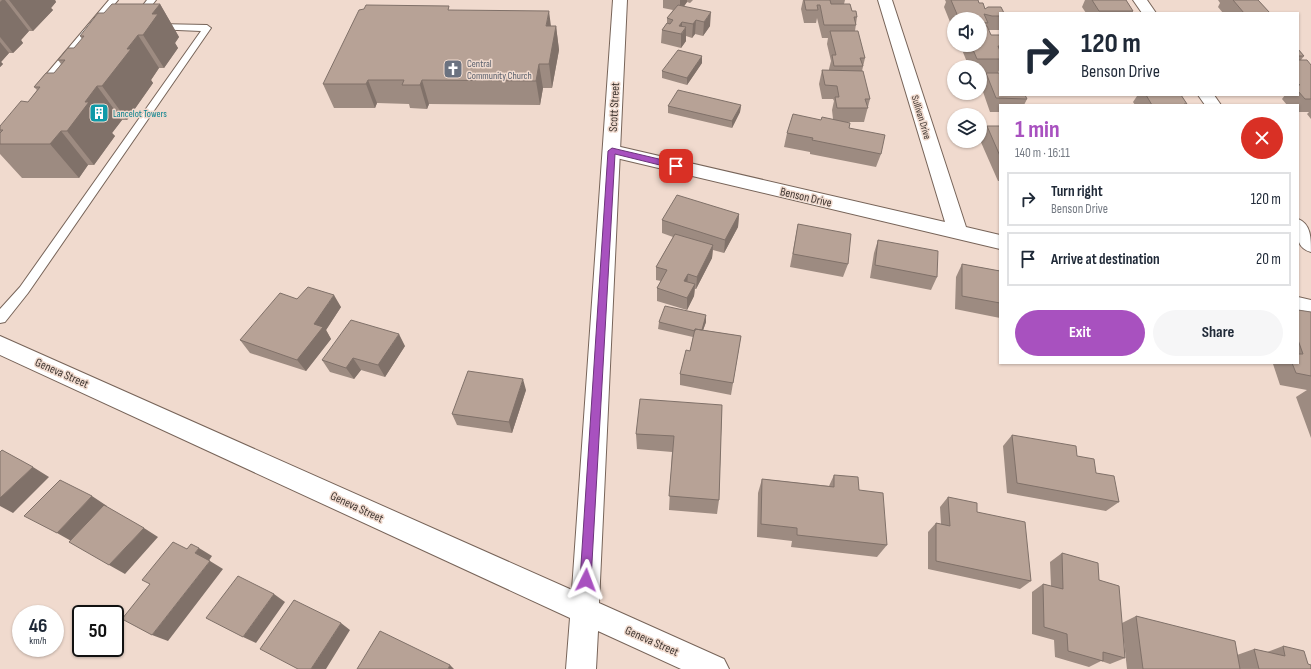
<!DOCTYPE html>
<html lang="en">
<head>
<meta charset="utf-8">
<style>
  :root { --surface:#fff; --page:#f6f6f7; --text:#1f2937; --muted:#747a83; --line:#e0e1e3; --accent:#a851bf }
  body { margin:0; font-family:"Sofia Sans Condensed",sans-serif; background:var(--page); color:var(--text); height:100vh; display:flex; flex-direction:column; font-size:15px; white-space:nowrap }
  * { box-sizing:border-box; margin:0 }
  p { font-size:13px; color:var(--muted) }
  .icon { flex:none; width:22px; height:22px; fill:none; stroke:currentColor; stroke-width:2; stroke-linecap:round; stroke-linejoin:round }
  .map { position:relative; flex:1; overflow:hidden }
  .sheet { position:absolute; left:999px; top:104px; width:300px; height:260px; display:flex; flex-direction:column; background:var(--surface); border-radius:0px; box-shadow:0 1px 3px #0004 }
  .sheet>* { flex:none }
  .banner { position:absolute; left:999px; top:12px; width:300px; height:84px; border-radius:0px; box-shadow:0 1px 3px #0004; background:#fff; color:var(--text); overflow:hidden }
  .tools { position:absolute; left:947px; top:12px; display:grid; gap:8px }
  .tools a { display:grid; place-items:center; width:40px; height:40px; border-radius:50%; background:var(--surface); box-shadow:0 1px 3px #0004; font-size:20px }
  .speed { position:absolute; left:12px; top:605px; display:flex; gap:8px; font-size:20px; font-weight:700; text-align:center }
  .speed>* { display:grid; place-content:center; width:52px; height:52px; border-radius:50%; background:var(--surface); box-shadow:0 1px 3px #0004; line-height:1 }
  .speed small { font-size:10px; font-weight:400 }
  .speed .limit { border:2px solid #111; border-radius:6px; background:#fff; color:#111 }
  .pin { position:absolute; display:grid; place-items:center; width:34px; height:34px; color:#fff; margin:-17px; border-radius:8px; box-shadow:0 2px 6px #0006 }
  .me { position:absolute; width:44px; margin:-22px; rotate:3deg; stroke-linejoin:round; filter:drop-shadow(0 0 3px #0008) }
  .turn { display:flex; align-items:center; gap:14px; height:84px; padding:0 16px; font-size:18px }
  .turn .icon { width:52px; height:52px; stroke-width:2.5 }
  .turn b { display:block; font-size:28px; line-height:34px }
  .round { display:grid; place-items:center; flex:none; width:42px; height:42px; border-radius:21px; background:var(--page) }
  .summary { display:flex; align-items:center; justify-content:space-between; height:68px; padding:0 16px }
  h1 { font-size:24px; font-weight:700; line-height:30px; color:var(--accent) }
  .action { display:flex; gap:8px; margin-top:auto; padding:8px 16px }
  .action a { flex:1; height:46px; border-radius:24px; background:var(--accent); color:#fff; font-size:16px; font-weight:700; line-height:46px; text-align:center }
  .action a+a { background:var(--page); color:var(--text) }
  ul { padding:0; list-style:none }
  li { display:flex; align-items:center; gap:12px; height:54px; margin:0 8px 6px; padding:0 8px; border:2px solid var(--line); border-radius:0px }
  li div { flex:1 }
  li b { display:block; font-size:15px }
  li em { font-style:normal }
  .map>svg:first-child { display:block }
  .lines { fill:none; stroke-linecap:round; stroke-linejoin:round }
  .service-casing { stroke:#776459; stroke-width:2 }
  .minor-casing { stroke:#776459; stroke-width:2 }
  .secondary-casing { stroke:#776459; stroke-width:2 }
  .service { fill:#fff; fill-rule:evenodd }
  .minor { fill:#fff; fill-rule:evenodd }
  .secondary { fill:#fff; fill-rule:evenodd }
  .wall { fill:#9d8b81 }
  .shaded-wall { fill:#807169 }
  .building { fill:#b7a296; stroke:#807169 }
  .route { fill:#a851bf; stroke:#6d357c }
  .labels { text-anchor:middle; stroke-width:3; stroke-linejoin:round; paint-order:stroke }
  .far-worship-label { font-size:10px; fill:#5b616d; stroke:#f0dace; text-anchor:start }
  .far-culture-label { font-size:10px; fill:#0d838f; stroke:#f0dace; text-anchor:start }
  .far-street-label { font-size:10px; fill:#3e3530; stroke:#f0dace }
  .street-label { font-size:12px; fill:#3e3530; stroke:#f0dace }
</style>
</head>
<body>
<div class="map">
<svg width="1311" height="669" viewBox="0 0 1311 669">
  <rect width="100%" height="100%" fill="#f0dace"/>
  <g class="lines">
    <defs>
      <path id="service" d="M109,0h9l-74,88h-6l-2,-2 2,-2z
        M147,0h9l-15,19h-6l-1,-2z
        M157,24l50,1 4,3 -183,265 -23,29 -5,1v-14l20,-22 181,-256 -47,-2 -1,-2z"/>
      <path id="minor" d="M878,0h14l74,227 34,8v14l-388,-92 -6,-2 -3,-4 3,-4 6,-2 333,77z
        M1133,0h14l9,13h-14z
        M1198,95h16l7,10h-16z
        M1298,219c13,5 13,19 13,33 -17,-5 -13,-19 -13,-33z
        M1298,297l13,3v16l-13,-3z"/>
      <path id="secondary" d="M613,0h14l-28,603 125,56 5,10h-48l-83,-38 -2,38h-30l4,-51 -570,-263v-19l572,254z"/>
    </defs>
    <use href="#service" class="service-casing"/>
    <use href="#minor" class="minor-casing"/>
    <use href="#secondary" class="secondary-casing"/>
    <use href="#service" class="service"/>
    <use href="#minor" class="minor"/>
    <use href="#secondary" class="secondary"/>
  </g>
  <path class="wall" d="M0,0h55l1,2 -5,6 2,2 -20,21h-4l-8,9 2,3 -10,10h-4l-8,9 2,2 -3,3z
    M663,0h30l-3,3 -3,-1 -3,4 26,20 -7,10 -8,-2 -3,4 -6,-2v5l-5,7 -20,-5 1,-13 5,-7v-5l6,-8 -10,-2z
    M803,0h42l-1,4 8,7 5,6 -2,14 10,27 -3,13 8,28 -6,23h-20l5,6 32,26 -5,13 -66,-13v-2l-26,-5 3,-14 34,-13 12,-1 -1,-9 2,-9 -1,-2h-11l-3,-15 3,-14h7v-1l2,-8 -4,-17 1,-6h-6l-5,-20 -1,5h-12l-3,-14z
    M945,0h33l1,3 6,6 15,4v17h-11l2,5h9v33l-2,5h-18v-6h-11l-9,-22h20v-26h-26v13l-10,-25 2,-5z
    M1085,0h41l7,11v2h-47l-4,-6z
    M1218,0h40l12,13h-47l-5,-6 2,-4z
    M160,4l19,33 -4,6 3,5 -14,20h-5l-8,12 2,3 -26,37h-5l-10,13 3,3 -21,29h-6l-9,13h-57l-22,-24v-28l28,-24 9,-12 -3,-3 20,-14 7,-9 -3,-4 16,-12 8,-9 -2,-3 24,-23z
    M450,10l101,16h5l3,24 -7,38h-9l-3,17 -111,-1 -2,5 -17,-1 -1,-4 -32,-1 -2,5h-41l-11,-24z
    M1298,49l6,7 -3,4 10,5v54l-4,-5 2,-2h-11v-7h-11l-5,-6 3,-4h13z
    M702,63l-15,22 -25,-7v-7z
    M986,73l41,26 -3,6h-24v7h-10l-9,-26z
    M1129,95h52l6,9 -1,1h-51l-2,-3 4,-6h-7z
    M741,105l-1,7 -8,16 -64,-15v-7z
    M987,126h13v55h-2l-18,-41z
    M739,214l-1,13 -14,26 -11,-3 -1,8 -16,31h-1l-1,7 -7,14 -30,-9v-13l4,-7 -5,-1v-13l17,-30 -11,-4v-13z
    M798,224l50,40 -5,13 -53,-10z
    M878,240l59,37 -6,13 -61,-12 4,-25z
    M962,264l38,7v47l-45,-9 1,-32z
    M297,299l44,8 -15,23 5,9 -25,32 -56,-18 -10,-13z
    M1298,310l13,2v126l-15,-41 11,-7 -27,-5 -7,-21 1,-1h24z
    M706,315v7l-3,8 38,6 -10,59 -51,-10v-11l10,-23 3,-14 -35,-8 1,-7z
    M405,346l-20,31 -24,-7 -7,9 -24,-7 -8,-12z
    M526,390l-14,43 -55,-8 -5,-11z
    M722,405l-3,95 -2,14 -48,-4 3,-58 -35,-3 -1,-15z
    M1012,435l84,38 23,29 -13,9 -99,-18 -4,-47z
    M834,475l25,15 28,55 -10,12 -86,-10 1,-6 -35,-4 1,-44 4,-14 67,7z
    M948,497l29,15 54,69 -11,8 -92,-20v-37l8,-9 5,1 -1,-17z
    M1062,553l37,27 23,43 14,-7 101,39 17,-6 13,3 16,-6 25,18 3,5h-184l-5,-45 3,34 -15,6 -9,-3 -12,6 -34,-10 -1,-17 -22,-6v-42l11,-8 8,2 -1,-24z"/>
  <path class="shaded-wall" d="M2,0h3l24,31 -8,9 2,3 -10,10 -13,-16v-35z
    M9,0h46l1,2 -5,6 2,2 -20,21z
    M680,0h7v2l-7,10z
    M160,4l19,33 -4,6 3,5 -14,20 -21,-33 9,-21z
    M549,11l3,23 -6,-8z
    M711,12l-1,14 -7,10 1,-14z
    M696,20l-1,14 -3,4 1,-14z
    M682,22v12l4,-7v14l-5,7v-14l-2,-8z
    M556,26l3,24 -7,38 -3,-24z
    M138,35l21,33 -8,12 2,3 -26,37 -25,-34 25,-37z
    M0,42l9,11 -8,9 2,2 -3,3z
    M702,56v7l-15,22v-7z
    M539,64l4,24 -3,17 -4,-24z
    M368,80l9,23 -2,5 -9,-24z
    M422,80l7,24 -2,5 -7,-24z
    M97,86l25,34 -10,13 3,3 -21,29 -27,-34 18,-29z
    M741,105l-1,7 -8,16v-7z
    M61,131l27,34 -9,13 -29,-34z
    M739,214l-1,13 -14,26 1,-13z
    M713,245l-1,13 -16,31 1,-12z
    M688,274l-1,13 -3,-6z
    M695,284l-1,12 -7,14v-12z
    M334,295l7,12 -15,23 5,9 -25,32 -9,-11 17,-36z
    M706,315v7l-6,17 1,-7z
    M399,334l6,12 -20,31 -7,-12z
    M353,358l8,12 -7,9 -8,-11z
    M523,379l3,11 -14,43 -3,-11z
    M33,467l16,10 -36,36 -13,-7v-8z
    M92,496l15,10 -34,36 -16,-9z
    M144,528l14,9 -33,37 -16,-9z
    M199,548l13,8 -4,6 -13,-9z
    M210,561l13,8 -55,72 -16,-6z
    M274,594l11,8 -29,41 -13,-6z
    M341,623l9,7 -24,39h-15z
    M450,665l4,4h-6z"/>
  <path class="building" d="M804,0h26l1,4h19l2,7h4l1,6h-3l2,8h-32l-4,-20h-3l1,5h-12z
    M951,0h27l1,3h4l2,6 3,-2h13l3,6h-4v3h-8l-8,-2 4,9 -8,-1v-3h-21z
    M1092,0h34l7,11h-34z
    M1233,0h25l12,13h-26z
    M112,4h48l-8,10h6l-15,21h-5l-11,14h4l-29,37h-5l-12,16h4l-22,29h-6l-11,13h-50v-11l3,-3h-3v-4l21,-25 7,1 12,-15h-6l12,-14h8l11,-13h-7l10,-12h6l10,-12h-4l18,-23h6z
    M366,5l83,1 -1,4 101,1 -3,15h10l-7,38h-10l-3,17 -114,-1 -2,5h-18l2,-5h-36l-2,4h-43l36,-74 5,-1z
    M678,5l33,7 -7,10 -8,-2 -3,4 -11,-2 -3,4 7,1 -5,7 -19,-4 5,-7 3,1 3,-4 -6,-2z
    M980,26h7l4,9h9v11h-2l2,5v8h-23l-6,-14h9z
    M830,31h28l7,27h-5l3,8h-29l-2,-11h4z
    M1298,49l6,7h-6z
    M678,50l24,6 -15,22 -25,-7z
    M1298,60h9l4,5v34h-6l-7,-8v-6h2l-2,-2z
    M822,70l41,1 7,28h-5l3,9h-31l-2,-11h4l-2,-11 -12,-1z
    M986,73h14v22h25l2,4 -31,-1z
    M678,90l63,15 -9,16 -64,-15z
    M1146,95h35l6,9h-3l1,1h-33z
    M793,114l28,6 1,-3 28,6 -1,5 36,7 -4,19 -69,-14 1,-2 -26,-5z
    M987,126h13v30z
    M677,195l62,19 -14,26 -63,-20z
    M798,224l53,10 -3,30 -55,-10z
    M675,234l38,11 -16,32 -9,-3 -4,7 11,3 -8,14 -30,-10 10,-18 -11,-3z
    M878,240l60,11 -1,26 -62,-12z
    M962,264l38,7v32l-38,-7z
    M308,287l26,8 -20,29 9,3 -26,33 -57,-20 40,-47 17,6z
    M665,306l41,9 -4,15 -7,-1v2l-36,-9z
    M1298,310l13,2v64l-15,-3 -4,-10h6v-9h5l-5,-14z
    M351,320l48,14 -21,31 -25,-7 -7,10 -24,-8z
    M695,329l46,7 -8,47 -53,-9 6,-24 4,1z
    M468,371l55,8 -14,43 -57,-8z
    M640,399l82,6 -3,95 -50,-4 5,-60 -38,-2z
    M1012,435l64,11 1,10 17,3 2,14 18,3 5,26 -102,-19z
    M2,450l31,17 -33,31v-46z
    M834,475l24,2 1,13 24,3 4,52 -90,-10v-7l-36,-4 1,-45 72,8z
    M60,480l32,16 -35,37 -33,-17z
    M948,497l29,6v9l48,10 6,59 -95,-20v-38l14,3z
    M104,505l40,23 -35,37 -40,-23z
    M173,542l14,7 4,-5 8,4 -4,5 15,8 -58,74 -30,-16 28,-35 -8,-4z
    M1062,553l36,10 1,17 20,6 6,72 -22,-6v9l-35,-10 -1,-17 -23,-7 -1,-43 20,5z
    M238,576l36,18 -31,43 -37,-19z
    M294,600l47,23 -30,46h-13l-38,-20z
    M1136,616l99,25 5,28h-97z
    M380,631l70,34 -2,4h-91z
    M1283,646l21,5 4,13 3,1v4h-52l-5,-20 31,7z"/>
  <path class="route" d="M612,148l64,15 4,3 -4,3 -61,-15 -24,426 -1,4 -4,2 -4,-2 -2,-4 28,-429z"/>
  <defs>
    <symbol id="church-square" viewBox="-11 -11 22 22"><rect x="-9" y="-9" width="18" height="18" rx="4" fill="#6b7280" stroke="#f0dace"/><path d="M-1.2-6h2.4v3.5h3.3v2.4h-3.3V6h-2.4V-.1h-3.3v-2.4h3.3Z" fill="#fff"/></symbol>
    <symbol id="building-square" viewBox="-11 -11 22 22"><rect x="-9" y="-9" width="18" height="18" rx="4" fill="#0f9aa8" stroke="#f0dace"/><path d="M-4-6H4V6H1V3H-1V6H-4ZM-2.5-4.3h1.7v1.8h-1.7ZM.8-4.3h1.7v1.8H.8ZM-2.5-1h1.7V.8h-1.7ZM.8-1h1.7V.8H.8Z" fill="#fff"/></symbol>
  </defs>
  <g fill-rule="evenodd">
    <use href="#church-square" x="442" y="58" width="22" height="22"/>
    <use href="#building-square" x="88" y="102" width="22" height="22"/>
  </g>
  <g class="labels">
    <g class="far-worship-label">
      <text x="467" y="67">Central<tspan x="467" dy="12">Community Church</tspan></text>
    </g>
    <g class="far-culture-label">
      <text x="113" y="117">Lancelot Towers</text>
    </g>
    <g class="far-street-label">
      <text transform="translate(922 117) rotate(73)" y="4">Sullivan Drive</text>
    </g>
    <g class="street-label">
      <text transform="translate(614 107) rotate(-87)" y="4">Scott Street</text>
      <text transform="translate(806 197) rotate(13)" y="4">Benson Drive</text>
      <text transform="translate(62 373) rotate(24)" y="4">Geneva Street</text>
      <text transform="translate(357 507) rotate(25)" y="4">Geneva Street</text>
      <text transform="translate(652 641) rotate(24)" y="4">Geneva Street</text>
    </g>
  </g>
</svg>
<div class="tools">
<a><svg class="icon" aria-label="sound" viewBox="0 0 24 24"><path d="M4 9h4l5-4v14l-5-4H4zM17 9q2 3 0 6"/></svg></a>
<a><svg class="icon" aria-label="search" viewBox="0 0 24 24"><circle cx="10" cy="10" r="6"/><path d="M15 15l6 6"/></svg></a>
<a><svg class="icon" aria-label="layers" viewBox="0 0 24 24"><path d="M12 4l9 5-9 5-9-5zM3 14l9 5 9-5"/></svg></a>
</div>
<div class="speed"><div>46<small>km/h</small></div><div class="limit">50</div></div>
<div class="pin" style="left:676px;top:166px;background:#d93025"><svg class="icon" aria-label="arrive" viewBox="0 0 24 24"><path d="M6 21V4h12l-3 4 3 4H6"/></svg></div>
<svg class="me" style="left:586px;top:580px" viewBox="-20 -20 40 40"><path d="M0-17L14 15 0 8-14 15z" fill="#a851bf" stroke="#fff" stroke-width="4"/></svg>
<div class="banner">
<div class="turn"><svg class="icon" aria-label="right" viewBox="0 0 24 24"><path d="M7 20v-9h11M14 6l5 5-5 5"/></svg><div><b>120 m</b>Benson Drive</div></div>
</div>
<section class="sheet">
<div class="summary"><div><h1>1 min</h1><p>140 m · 16:11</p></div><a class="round" style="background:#d93025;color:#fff"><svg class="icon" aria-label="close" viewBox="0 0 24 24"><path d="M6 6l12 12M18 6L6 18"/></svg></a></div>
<ul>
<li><svg class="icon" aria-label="right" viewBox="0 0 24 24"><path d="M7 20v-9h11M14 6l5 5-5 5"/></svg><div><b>Turn right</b><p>Benson Drive</p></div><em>120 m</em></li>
<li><svg class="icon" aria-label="arrive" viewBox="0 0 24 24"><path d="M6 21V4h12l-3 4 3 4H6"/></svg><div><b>Arrive at destination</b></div><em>20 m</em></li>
</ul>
<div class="action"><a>Exit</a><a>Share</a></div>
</section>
</div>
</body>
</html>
